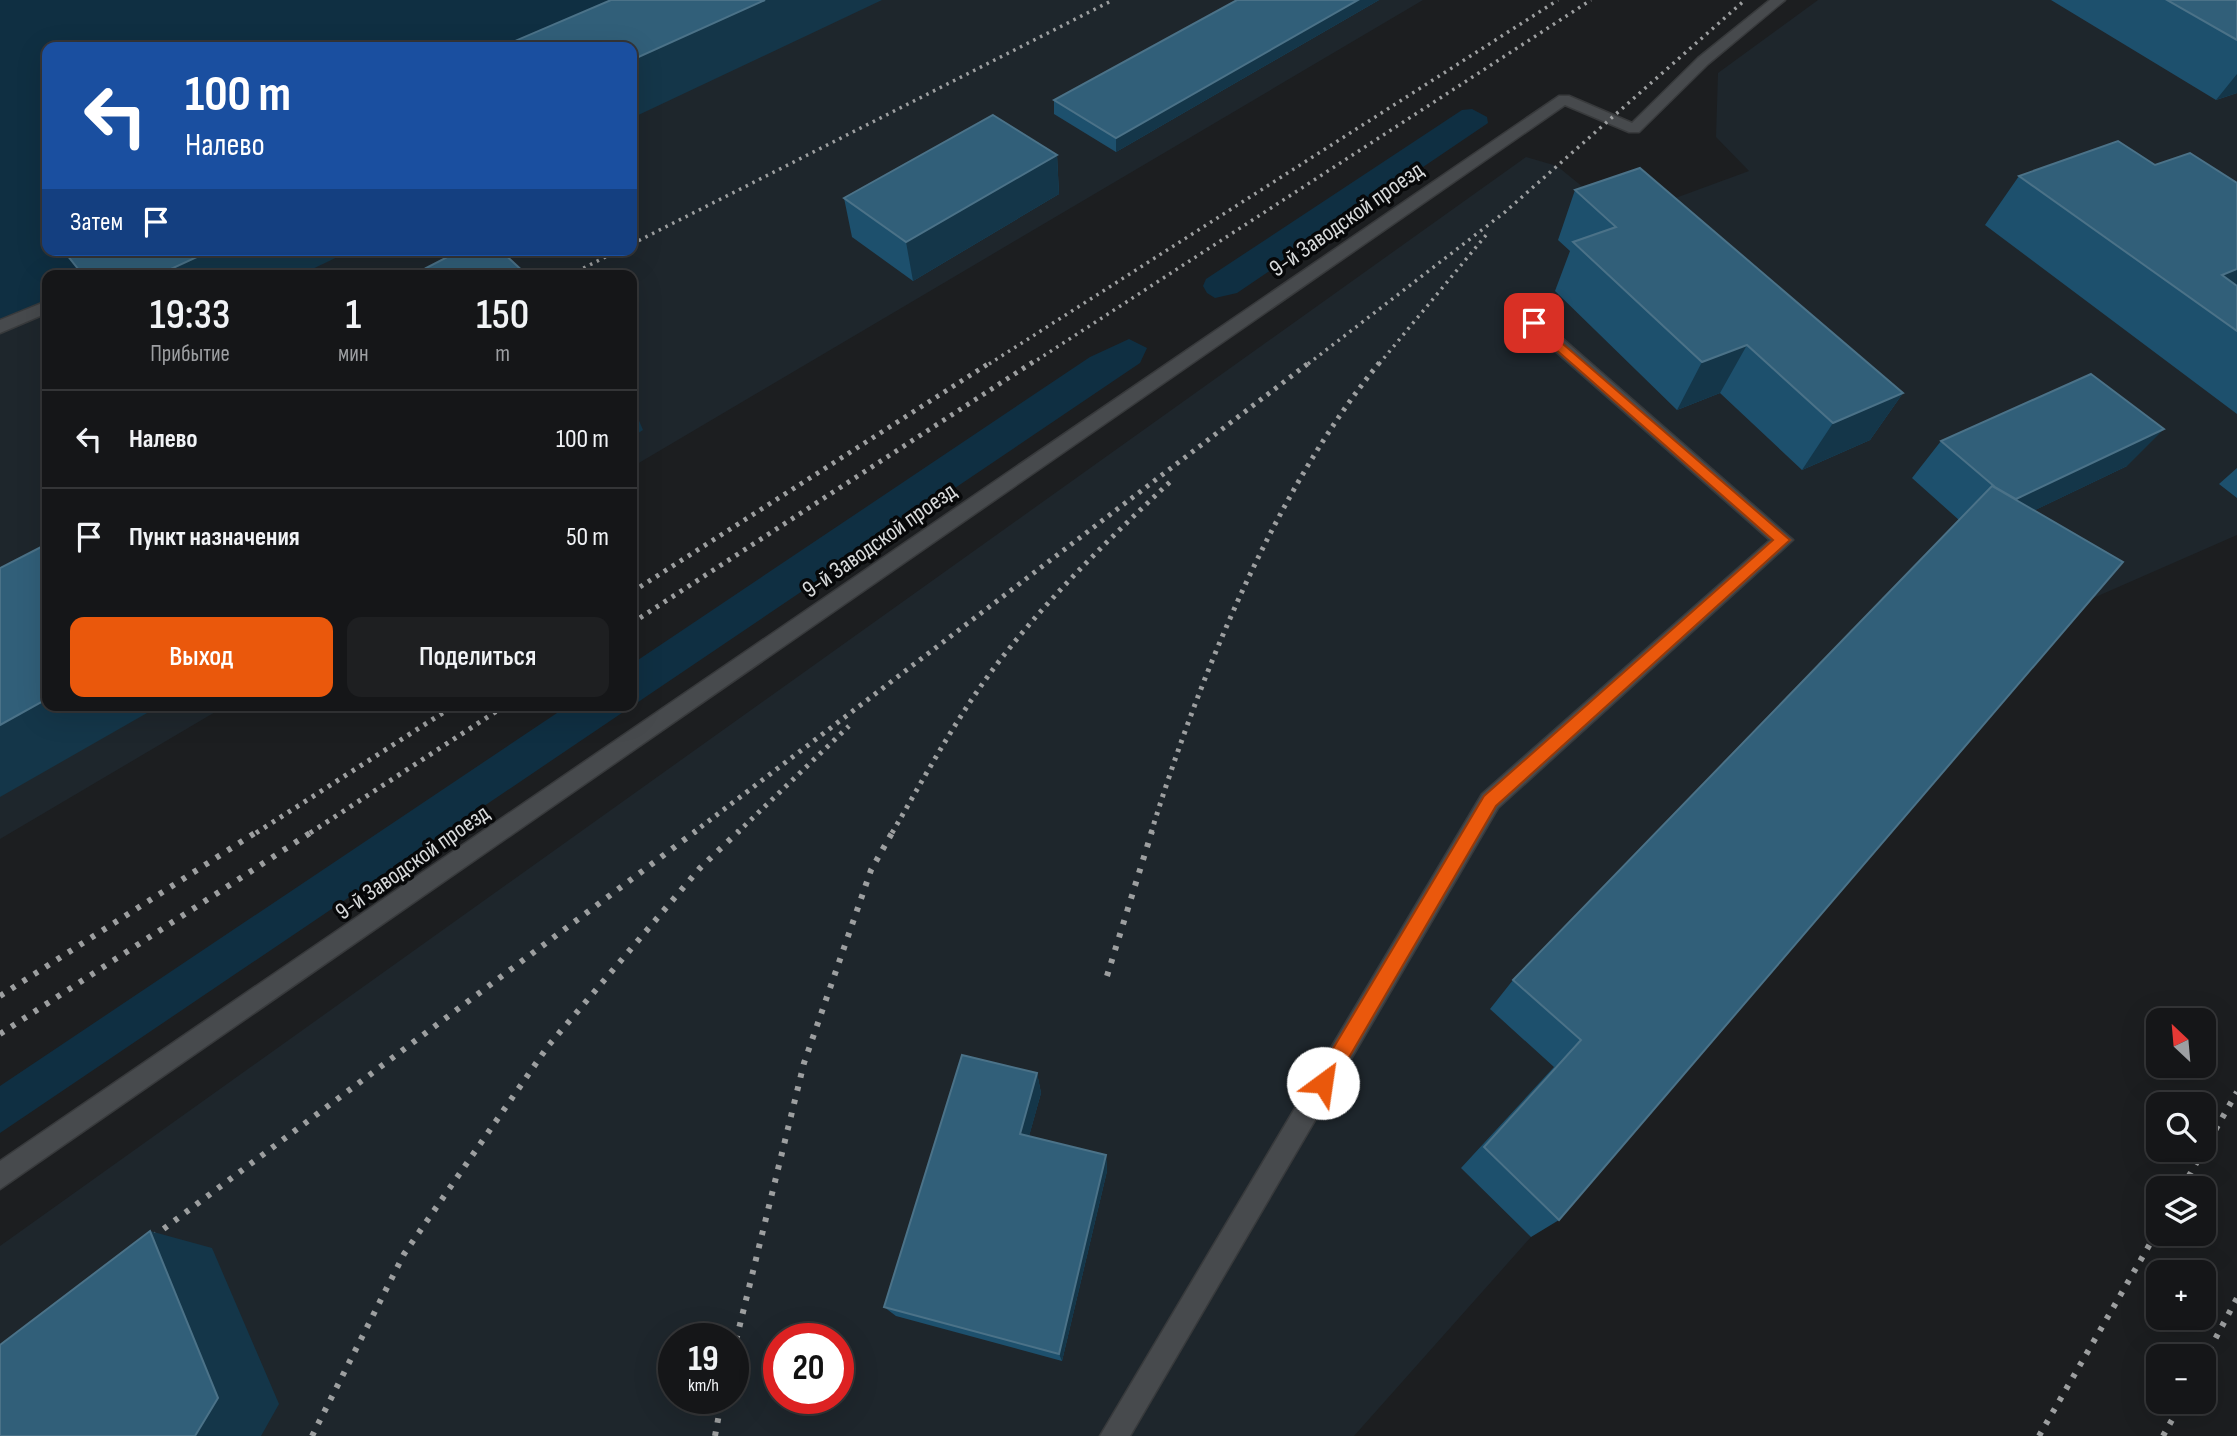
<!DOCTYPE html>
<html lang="ru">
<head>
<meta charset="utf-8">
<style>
  :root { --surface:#151618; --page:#1e1f21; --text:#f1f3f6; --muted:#9d9fa2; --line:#343537; --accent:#ea580c }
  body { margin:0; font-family:"Sofia Sans Condensed",sans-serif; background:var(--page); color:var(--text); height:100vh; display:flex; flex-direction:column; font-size:26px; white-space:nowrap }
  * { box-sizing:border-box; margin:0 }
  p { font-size:23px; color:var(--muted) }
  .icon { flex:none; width:38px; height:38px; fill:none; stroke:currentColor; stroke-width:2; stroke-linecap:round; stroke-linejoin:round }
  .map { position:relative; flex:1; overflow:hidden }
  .drawer { position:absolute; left:42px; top:270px; width:595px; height:441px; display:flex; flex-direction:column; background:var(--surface); border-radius:14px; box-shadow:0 7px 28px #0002,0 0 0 2px var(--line) }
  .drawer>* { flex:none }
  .banner { position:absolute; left:42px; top:42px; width:595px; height:214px; border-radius:14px; box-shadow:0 7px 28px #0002,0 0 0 2px var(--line); background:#1a4fa0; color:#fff; overflow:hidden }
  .needle { width:46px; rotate:334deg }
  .buttons { position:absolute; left:2146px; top:1008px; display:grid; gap:14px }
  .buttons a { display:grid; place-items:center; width:70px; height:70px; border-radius:14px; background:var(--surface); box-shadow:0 7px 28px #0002,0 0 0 2px var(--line); font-size:35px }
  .speed { position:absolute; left:658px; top:1323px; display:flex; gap:14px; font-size:35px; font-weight:700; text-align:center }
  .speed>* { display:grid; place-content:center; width:91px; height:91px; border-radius:50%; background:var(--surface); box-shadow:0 7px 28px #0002,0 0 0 2px var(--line); line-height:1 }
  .speed small { font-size:18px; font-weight:400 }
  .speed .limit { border:10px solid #d22; background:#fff; color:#111 }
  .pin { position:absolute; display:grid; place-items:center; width:60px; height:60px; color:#fff; margin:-30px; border-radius:14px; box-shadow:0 4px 10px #0006 }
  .me { position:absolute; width:77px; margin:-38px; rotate:31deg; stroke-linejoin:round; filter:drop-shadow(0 0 5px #0008) }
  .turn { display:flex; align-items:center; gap:24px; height:147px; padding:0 28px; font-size:32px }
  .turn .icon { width:91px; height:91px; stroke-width:2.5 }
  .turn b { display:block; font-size:49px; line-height:60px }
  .then { display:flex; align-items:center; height:66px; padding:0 28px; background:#0003; gap:14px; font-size:26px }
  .eta { display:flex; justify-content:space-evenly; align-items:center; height:119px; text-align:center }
  .eta b { font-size:42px; font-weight:600; line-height:49px }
  .cta { display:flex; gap:14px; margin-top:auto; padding:14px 28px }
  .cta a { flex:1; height:80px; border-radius:14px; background:var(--accent); color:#fff; font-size:28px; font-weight:600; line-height:80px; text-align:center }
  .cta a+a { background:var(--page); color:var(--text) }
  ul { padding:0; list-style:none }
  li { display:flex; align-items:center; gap:21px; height:98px; padding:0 28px; border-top:2px solid var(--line) }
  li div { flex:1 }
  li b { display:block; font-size:26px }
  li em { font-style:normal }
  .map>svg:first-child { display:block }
  .built { fill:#1e262c; fill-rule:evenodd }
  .green { fill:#0f2f42 }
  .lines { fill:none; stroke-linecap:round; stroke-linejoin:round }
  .minor-casing { stroke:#383a3c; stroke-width:3 }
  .minor { fill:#474a4d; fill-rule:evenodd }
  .rail-far2 { stroke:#9d9fa0; stroke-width:3.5; stroke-dasharray:2.5 5; stroke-linecap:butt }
  .rail-far1 { stroke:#9d9fa0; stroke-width:5; stroke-dasharray:3.5 6; stroke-linecap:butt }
  .rail { stroke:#9d9fa0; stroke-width:6; stroke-dasharray:4.5 9; stroke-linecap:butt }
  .wall { fill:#1d506d }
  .shaded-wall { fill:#143649 }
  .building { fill:#315f79; stroke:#4b7288; stroke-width:2 }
  .route { fill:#ea580c; stroke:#983908; stroke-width:2 }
  .labels { text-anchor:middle; stroke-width:7; stroke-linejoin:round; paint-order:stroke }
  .street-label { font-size:24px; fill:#d8dadb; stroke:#070809 }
</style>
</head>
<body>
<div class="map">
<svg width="2237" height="1436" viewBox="0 0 2237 1436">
  <rect width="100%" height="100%" fill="#1c1e20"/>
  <path class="built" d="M739,0h684l-791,467v-192h-506l54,-25h452v-202z
    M1818,0h419v535l-162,71 -544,631 -177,199h-1354v-190l1526,-1089 31,9 64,52 128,-47 -33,-34 2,-64zM674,1339h59v59h-59zM779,1339h59v59h-59z
    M47,310v395h180l-227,134v-508z"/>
  <path class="green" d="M0,0h734l-105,47h-582v203h133l-54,25h-79v29l-47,16z
    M1472,109l15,8 1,6 -251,170 -22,5 -8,-5 -4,-7 3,-7 256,-169z
    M1129,339l18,9 -7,15 -1140,770v-47l569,-381h63v-41l458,-307z"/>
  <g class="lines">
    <defs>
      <path id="minor" d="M1770,0h15l-77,64 -69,68h-10l-64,-27 -1565,1084v-28l1559,-1065h10l63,27 66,-65z
        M47,301v12l-47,20v-13z
        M1534,317l6,2 253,221 -295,268 -368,628h-30l382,-642 288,-254 -242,-213 -2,-4z"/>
    </defs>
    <use href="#minor" class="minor-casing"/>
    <use href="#minor" class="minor"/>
    <path class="rail-far2" d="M632,244l481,-244
      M570,275l49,-25
      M989,364l569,-364
      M1031,364l560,-364
      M1308,364l197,-152 240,-212
      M1379,364l108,-130"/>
    <path class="rail-far1" d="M632,592l359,-230
      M632,623l401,-261
      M256,833l199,-128
      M310,833l196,-128
      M693,833l617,-471
      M737,833l112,-107
      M892,833c35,-60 69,-124 112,-178 50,-63 108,-119 167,-174
      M1151,833c48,-156 125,-345 229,-471"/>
    <path class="rail" d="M1107,976l45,-145
      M0,996l258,-165
      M0,1034l313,-203
      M2182,1188l55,-96
      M142,1245l554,-414
      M733,1353l71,-290 67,-193 22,-39
      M2203,1362l34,-64
      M312,1436l92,-182 144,-208 152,-178 39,-37
      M715,1436l7,-38
      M2039,1436l119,-206
      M2163,1436l19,-34"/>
  </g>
  <path class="wall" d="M1237,0h142l-263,152 -62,-38v-14z
    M2051,0h186v93l-21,7z
    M1057,155l2,39 -146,87 -61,-44 -8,-39z
    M2155,165l82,18v231l-252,-189 34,-49z
    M1575,190l328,203 -33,47 -68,30 -82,-77 -43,17 -122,-119 15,-40 -12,-11z
    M1941,441l186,25 -92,44 -476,710 -28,17 -70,-69 93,-101 -64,-58 23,-29 446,-460 -47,-42z
    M2237,468v30l-18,-14z
    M1037,1073l4,20 -12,43 77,19 1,16 -45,190 -166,-45 -12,-9z"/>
  <path class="shaded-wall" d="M765,0h117l-250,118v-58z
    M1358,0h21l-263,152v-14z
    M2237,74v19l-21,7z
    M1057,155l2,39 -146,87 -7,-39z
    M212,250h140l-52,25h-142z
    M2237,269v31l-15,-25z
    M1747,345l-27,48 -43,17 25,-48z
    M1903,393l-33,47 -68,30 31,-47z
    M632,404l11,26 -11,7z
    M2164,429l-37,37 -148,71 32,-36z
    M47,699v6h114l-161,92v-72z
    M1037,1073l4,20 -16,58 -5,-17z
    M1106,1155l1,16 -45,190 -3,-7z
    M150,1231l62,17 67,156 -18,32h-66z"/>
  <path class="building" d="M611,0h154l-133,60v-13h-131z
    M1237,0h121l-242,138 -62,-38z
    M2167,0h70v40z
    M993,115l64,40 -151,87 -62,-44z
    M2118,141l37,24 35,-12 47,30v86l-15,6 15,11v45l-218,-155z
    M1640,168l263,225 -70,30 -86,-78 -45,17 -129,-120 43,-15 -41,-37z
    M63,250h149l-54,25h-75z
    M461,250h39l27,25h-94l-7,-7z
    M2091,374l73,55 -148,70 -21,-12 -54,-46z
    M1992,486l131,76 -564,658 -75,-73 97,-107 -68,-60z
    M47,544v155l-47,26v-157z
    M962,1055l75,18 -17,61 86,21 -47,199 -175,-47z
    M150,1231l68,167 -23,38h-195v-91z"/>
  <path class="route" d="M1534,319l256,221 -294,266 -166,284 -7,3 -7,-3 -2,-7 2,-6 168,-281 289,-256 -244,-214v-6z"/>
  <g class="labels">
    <g class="street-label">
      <text transform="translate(1346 219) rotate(-35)" y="8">9-й Заводской проезд</text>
      <text transform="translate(879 540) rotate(-35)" y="8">9-й Заводской проезд</text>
      <text transform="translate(412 862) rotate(-35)" y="8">9-й Заводской проезд</text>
    </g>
  </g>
</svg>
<div class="buttons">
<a><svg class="needle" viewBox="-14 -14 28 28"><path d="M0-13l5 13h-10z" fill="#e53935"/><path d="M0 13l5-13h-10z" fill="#9d9fa2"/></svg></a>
<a><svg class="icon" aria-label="search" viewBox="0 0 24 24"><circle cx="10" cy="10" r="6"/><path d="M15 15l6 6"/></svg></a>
<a><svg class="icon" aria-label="layers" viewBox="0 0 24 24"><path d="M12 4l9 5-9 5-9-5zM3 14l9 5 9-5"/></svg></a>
<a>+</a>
<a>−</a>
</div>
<div class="speed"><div>19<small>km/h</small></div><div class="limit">20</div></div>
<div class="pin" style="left:1534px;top:323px;background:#d93025"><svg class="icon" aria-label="arrive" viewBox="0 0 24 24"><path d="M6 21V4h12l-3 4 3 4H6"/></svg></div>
<svg class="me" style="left:1323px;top:1083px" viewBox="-20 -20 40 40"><circle r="19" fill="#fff"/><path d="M0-13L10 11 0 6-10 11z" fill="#ea580c"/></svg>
<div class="banner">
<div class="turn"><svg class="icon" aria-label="left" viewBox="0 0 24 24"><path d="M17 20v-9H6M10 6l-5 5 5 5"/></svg><div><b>100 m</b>Налево</div></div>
<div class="then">Затем<svg class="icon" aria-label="arrive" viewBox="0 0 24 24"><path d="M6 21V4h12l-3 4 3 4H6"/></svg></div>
</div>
<section class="drawer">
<div class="eta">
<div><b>19:33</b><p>Прибытие</p></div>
<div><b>1</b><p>мин</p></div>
<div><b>150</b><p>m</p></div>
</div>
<ul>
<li><svg class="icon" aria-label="left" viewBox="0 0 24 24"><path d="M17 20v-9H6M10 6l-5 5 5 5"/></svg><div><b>Налево</b></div><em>100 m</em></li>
<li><svg class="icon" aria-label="arrive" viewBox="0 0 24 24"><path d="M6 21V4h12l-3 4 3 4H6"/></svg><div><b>Пункт назначения</b></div><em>50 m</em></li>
</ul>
<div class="cta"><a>Выход</a><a>Поделиться</a></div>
</section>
</div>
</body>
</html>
